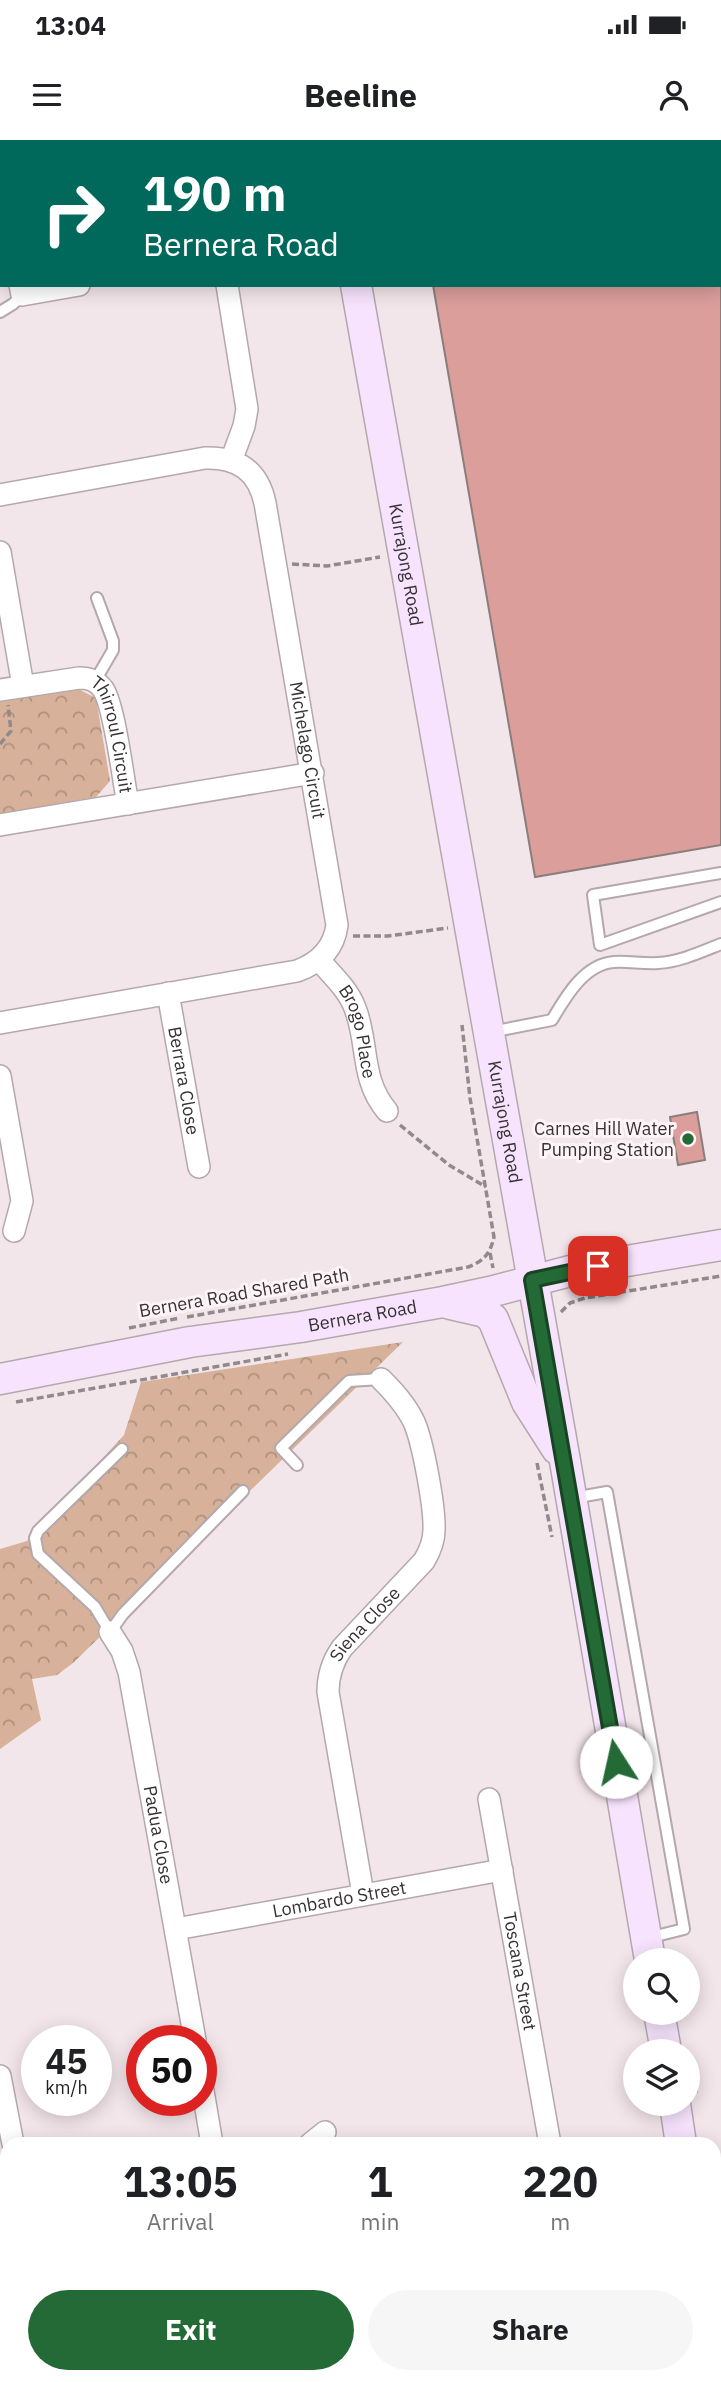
<!DOCTYPE html>
<html lang="en">
<head>
<meta charset="utf-8">
<style>
  :root { --surface:#fff; --page:#f6f6f6; --text:#202124; --muted:#757577; --accent:#246a36 }
  body { margin:0; font-family:"IBM Plex Sans",sans-serif; background:var(--page); color:var(--text); height:100vh; display:flex; flex-direction:column; font-size:26px; white-space:nowrap }
  * { box-sizing:border-box; margin:0 }
  p { font-size:23px; color:var(--muted) }
  .icon { flex:none; width:38px; height:38px; fill:none; stroke:currentColor; stroke-width:2; stroke-linecap:round; stroke-linejoin:round }
  .map { position:relative; flex:1; overflow:hidden }
  .details { position:absolute; left:0px; top:1997px; width:721px; height:247px; display:flex; flex-direction:column; background:var(--surface); border-radius:21px 21px 0 0; box-shadow:0 4px 18px #0003 }
  .details>* { flex:none }
  .banner { position:absolute; left:0px; top:0px; width:721px; height:147px; box-shadow:0 4px 18px #0003; background:#00695c; color:#fff; overflow:hidden }
  .tools { position:absolute; left:623px; top:1808px; display:grid; gap:14px }
  .tools a { display:grid; place-items:center; width:77px; height:77px; border-radius:50%; background:var(--surface); box-shadow:0 4px 18px #0003; font-size:35px }
  .speed { position:absolute; left:21px; top:1885px; display:flex; gap:14px; font-size:35px; font-weight:700; text-align:center }
  .speed>* { display:grid; place-content:center; width:91px; height:91px; border-radius:50%; background:var(--surface); box-shadow:0 4px 18px #0003; line-height:1 }
  .speed small { font-size:18px; font-weight:400 }
  .speed .limit { border:10px solid #d22; background:#fff; color:#111 }
  .pin { position:absolute; display:grid; place-items:center; width:60px; height:60px; color:#fff; margin:-30px; border-radius:14px; box-shadow:0 4px 10px #0006 }
  .me { position:absolute; width:77px; margin:-38px; rotate:350deg; stroke-linejoin:round; filter:drop-shadow(0 0 5px #0008) }
  .turn { display:flex; align-items:center; gap:24px; height:147px; padding:0 28px; font-size:32px }
  .turn .icon { width:91px; height:91px; stroke-width:2.5 }
  .turn b { display:block; font-size:49px; line-height:60px }
  .eta { display:flex; justify-content:space-evenly; align-items:center; height:119px; text-align:center }
  .eta b { font-size:42px; font-weight:800; line-height:49px }
  .primary-button { display:flex; gap:14px; margin-top:auto; padding:14px 28px }
  .primary-button a { flex:1; height:80px; border-radius:42px; background:var(--accent); color:#fff; font-size:28px; font-weight:800; line-height:80px; text-align:center }
  .primary-button a+a { background:var(--page); color:var(--text) }
  .status { display:flex; justify-content:space-between; align-items:center; height:49px; padding:0 35px; background:var(--surface); direction:ltr }
  .status svg { height:19px; fill:currentColor }
  header { display:flex; justify-content:space-between; align-items:center; height:91px; padding:0 28px; background:var(--surface); font-size:32px; font-weight:800 }
  .map>svg:first-child { display:block }
  .park { fill:url(#park-crowns) }
  .building { fill:#db9e9b; stroke:#8a7e7d; stroke-width:2 }
  .lines { fill:none; stroke-linecap:round; stroke-linejoin:round }
  .lane-casing { stroke:#b4a8ad; stroke-width:14 }
  .street-casing { stroke:#b4a8ad; stroke-width:24 }
  .secondary-casing { stroke:#b4a8ad; stroke-width:33 }
  .path { stroke:#92898d; stroke-width:3.5; stroke-dasharray:7 3.5; stroke-linecap:butt }
  .lane { stroke:#fff; stroke-width:10 }
  .street { stroke:#fff; stroke-width:21 }
  .secondary { stroke:#f7e3fd; stroke-width:30 }
  .route-casing { stroke:#174523; stroke-width:18 }
  .route { stroke:#246a36; stroke-width:12 }
  .poi-dot { fill:#246a36; stroke:#fef4f8; stroke-width:2.5 }
  .labels { text-anchor:middle; stroke-width:6; stroke-linejoin:round; paint-order:stroke }
  .street-label { font-size:18px; fill:#363133; stroke:#fef4f8 }
  .poi-label { font-size:18px; fill:#363133; stroke:#fef4f8; text-anchor:end }
</style>
</head>
<body>
<div class="status"><b>13:04</b><svg viewBox="0 0 49 12"><path d="M0 12V9h3v3zM5 12V6h3v6zM10 12V3h3v9zM15 12V0h3v12zM26 1h20v11H26zM47 4h2v5h-2z"/></svg></div>
<header><svg class="icon" aria-label="menu" viewBox="0 0 24 24"><path d="M4 6h16M4 12h16M4 18h16"/></svg>Beeline<svg class="icon" aria-label="person" viewBox="0 0 24 24"><circle cx="12" cy="8" r="4"/><path d="M4 21q1-7 8-7t8 7"/></svg></header>
<div class="map">
<svg width="721" height="2242" viewBox="0 0 721 2242">
  <defs>
    <pattern id="park-crowns" width="20" height="18" patternUnits="userSpaceOnUse" patternTransform="scale(1.75)"><rect width="20" height="18" fill="#d7b199"/><path d="M2 6a3 3 0 1 1 6 0M12 15a3 3 0 1 1 6 0" fill="none" stroke="#af917d"/></pattern>
  </defs>
  <rect width="100%" height="100%" fill="#f3e6eb"/>
  <path class="park" d="M76,548l20,10 14,83 -14,16 -96,17v-113z
    M403,1202l-330,321 -16,12 -25,4 9,41 -41,29v-200l27,-8 97,-106 17,-53z
    M63,2237h81c-24,4 -59,5 -81,0z"/>
  <path class="building" d="M433,145h288v560l-186,32z
    M697,972l8,48 -27,5 -8,-48z"/>
  <g class="lines">
    <defs>
      <path id="lane" d="M0,172l13,-8 9,-9
        M95,541l18,-31v-9l-16,-43
        M721,733l-128,22 7,50 121,-43
        M491,892l61,-12c13,-22 32,-56 62,-58 14,-1 29,2 44,1 21,-1 43,-11 63,-19
        M122,1309l-84,82 -3,7 3,16 57,53 15,25 13,-18 120,-123
        M297,1325l-16,-17 68,-67 32,-2
        M573,1358l34,-6 77,437 -36,9"/>
      <g id="street">
        <path d="M202,0v2"/>
        <path d="M0,35l2,10"/>
        <path d="M20,145l2,10 57,-10"/>
        <path d="M227,145l20,124 -3,17 -13,35"/>
        <path id="s1" d="M0,355l205,-37c33,-1 53,13 60,45l72,422c-3,24 -18,38 -40,46l-297,52"/>
        <path d="M0,412l23,134"/>
        <path id="s2" d="M0,550l79,-12c10,0 17,2 24,11 12,18 20,91 25,115"/>
        <path d="M0,685l313,-52"/>
        <path id="s3" d="M319,820c12,14 29,29 36,48 14,36 5,71 32,103"/>
        <path id="s4" d="M168,853l31,174"/>
        <path d="M0,936l22,125 -8,30"/>
        <path id="s5" d="M110,1492l12,19 7,21 66,368"/>
        <path id="s6" d="M489,1659l61,345"/>
        <path id="s7" d="M363,1754l-35,-202c0,-17 4,-30 14,-44l82,-87c6,-10 10,-20 10,-31 1,-22 -11,-88 -20,-108 -8,-17 -20,-30 -33,-43"/>
        <path id="s8" d="M176,1789l326,-59"/>
        <path d="M0,1936l13,68"/>
        <path d="M201,1939l11,65"/>
        <path d="M310,2004l15,-12"/>
        <path d="M0,2174l7,-1"/>
        <path d="M55,2236l1,6"/>
        <path d="M181,2242l32,-6"/>
      </g>
      <g id="secondary">
        <path d="M331,0v2"/>
        <path id="s9" d="M356,145l209,1176 85,499"/>
        <path d="M450,1164l35,8 8,7 34,83 30,47"/>
        <path id="s10" d="M0,1239l190,-37 111,-15 142,-25 47,-10 84,-22 147,-25"/>
        <path d="M659,1872l7,39"/>
        <path d="M675,1964l6,40"/>
        <path d="M714,2232l1,10"/>
      </g>
    </defs>
    <use href="#lane" class="lane-casing"/>
    <use href="#street" class="street-casing"/>
    <use href="#secondary" class="secondary-casing"/>
    <path class="path" d="M292,424l35,2 53,-9
      M0,604l11,-13 -3,-26
      M353,796h35l60,-8
      M400,985l49,40 37,22
      M490,1113l3,15
      M561,1172l9,-9 15,-5 136,-22
      M187,1177l281,-50c16,-6 22,-13 26,-30l-24,-139 -8,-73
      M129,1188l51,-10
      M16,1262l272,-48
      M537,1323l15,74
      M633,1835l2,12
      M690,1916l6,37
      M714,2061l7,42"/>
    <use href="#lane" class="lane"/>
    <use href="#street" class="street"/>
    <use href="#secondary" class="secondary"/>
  </g>
  <g class="lines">
    <defs>
      <path id="route" d="M598,1126l-66,14 84,482"/>
    </defs>
    <use href="#route" class="route-casing"/>
    <use href="#route" class="route"/>
  </g>
  <circle class="poi-dot" cx="688" cy="999" r="7"/>
  <g class="labels">
    <g class="street-label">
      <text dy="6" stroke="none"><textPath href="#s9" startOffset="284">Kurrajong Road</textPath></text>
      <text dy="6" stroke="none"><textPath href="#s2" startOffset="154">Thirroul Circuit</textPath></text>
      <text dy="6" stroke="none"><textPath href="#s1" startOffset="542">Michelago Circuit</textPath></text>
      <text dy="6" stroke="none"><textPath href="#s3" startOffset="84">Brogo Place</textPath></text>
      <text dy="6" stroke="none"><textPath href="#s4" startOffset="89">Berrara Close</textPath></text>
      <text dy="6" stroke="none"><textPath href="#s9" startOffset="850">Kurrajong Road</textPath></text>
      <text transform="translate(244 1153) rotate(-10)" y="6">Bernera Road Shared Path</text>
      <text dy="6" stroke="none"><textPath href="#s10" startOffset="368">Bernera Road</textPath></text>
      <text dy="6" stroke="none"><textPath href="#s7" startOffset="285">Siena Close</textPath></text>
      <text dy="6" stroke="none"><textPath href="#s5" startOffset="210">Padua Close</textPath></text>
      <text dy="6" stroke="none"><textPath href="#s8" startOffset="166">Lombardo Street</textPath></text>
      <text dy="6" stroke="none"><textPath href="#s6" startOffset="175">Toscana Street</textPath></text>
    </g>
    <g class="poi-label">
      <text x="674" y="995">Carnes Hill Water<tspan x="674" dy="21">Pumping Station</tspan></text>
    </g>
  </g>
</svg>
<div class="tools">
<a><svg class="icon" aria-label="search" viewBox="0 0 24 24"><circle cx="10" cy="10" r="6"/><path d="M15 15l6 6"/></svg></a>
<a><svg class="icon" aria-label="layers" viewBox="0 0 24 24"><path d="M12 4l9 5-9 5-9-5zM3 14l9 5 9-5"/></svg></a>
</div>
<div class="speed"><div>45<small>km/h</small></div><div class="limit">50</div></div>
<div class="pin" style="left:598px;top:1126px;background:#d93025"><svg class="icon" aria-label="arrive" viewBox="0 0 24 24"><path d="M6 21V4h12l-3 4 3 4H6"/></svg></div>
<svg class="me" style="left:616px;top:1622px" viewBox="-20 -20 40 40"><circle r="19" fill="#fff"/><path d="M0-13L10 11 0 6-10 11z" fill="#246a36"/></svg>
<div class="banner">
<div class="turn"><svg class="icon" aria-label="right" viewBox="0 0 24 24"><path d="M7 20v-9h11M14 6l5 5-5 5"/></svg><div><b>190 m</b>Bernera Road</div></div>
</div>
<section class="details">
<div class="eta">
<div><b>13:05</b><p>Arrival</p></div>
<div><b>1</b><p>min</p></div>
<div><b>220</b><p>m</p></div>
</div>
<div class="primary-button"><a>Exit</a><a>Share</a></div>
</section>
</div>
</body>
</html>
